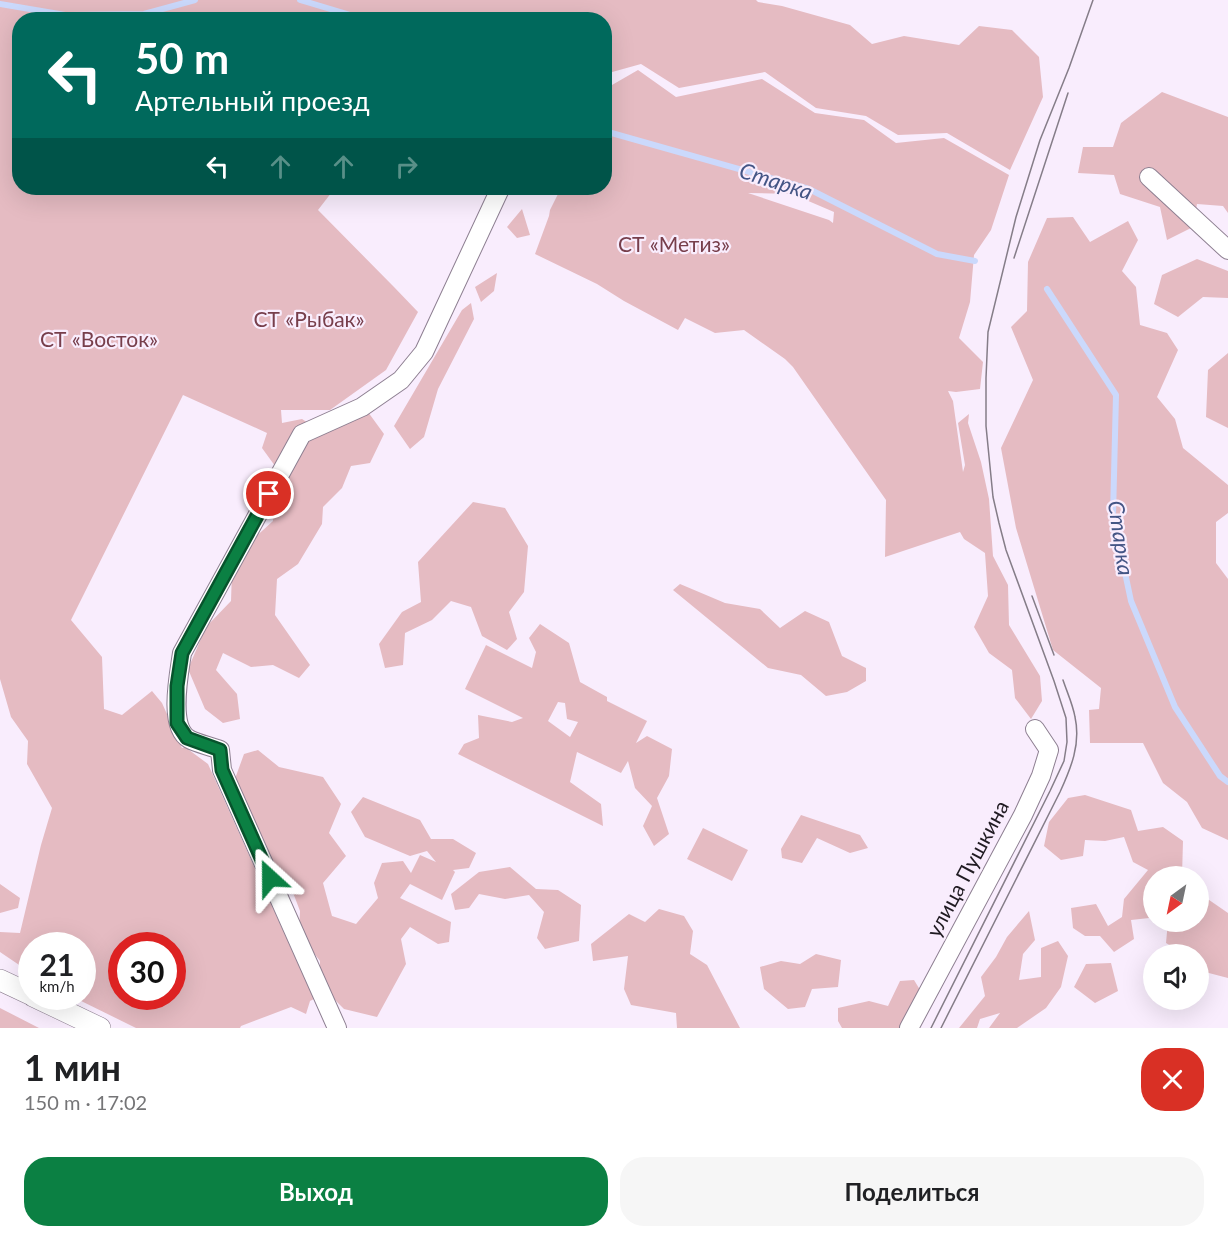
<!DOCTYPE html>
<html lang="ru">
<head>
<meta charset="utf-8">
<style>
  :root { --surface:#fff; --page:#f6f6f6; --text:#202124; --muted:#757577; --accent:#0b8043 }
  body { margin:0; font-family:Lato,sans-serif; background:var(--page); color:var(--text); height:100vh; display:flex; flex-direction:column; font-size:22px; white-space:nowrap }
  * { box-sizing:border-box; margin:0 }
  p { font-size:20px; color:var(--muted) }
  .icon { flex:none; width:33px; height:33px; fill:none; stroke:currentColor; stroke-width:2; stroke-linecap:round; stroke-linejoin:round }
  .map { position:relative; height:1028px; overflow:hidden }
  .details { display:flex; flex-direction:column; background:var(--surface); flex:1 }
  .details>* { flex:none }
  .banner { position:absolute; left:12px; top:12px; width:600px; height:183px; border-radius:24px; box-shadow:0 6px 24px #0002; background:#00695c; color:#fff; overflow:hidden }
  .needle { width:39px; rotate:213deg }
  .fabs { position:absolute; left:1143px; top:866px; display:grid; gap:12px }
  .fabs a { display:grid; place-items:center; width:66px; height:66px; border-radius:50%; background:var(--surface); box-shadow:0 6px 24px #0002; font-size:30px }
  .speed { position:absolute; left:18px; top:932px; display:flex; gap:12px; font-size:30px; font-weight:700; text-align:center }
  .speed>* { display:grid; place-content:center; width:78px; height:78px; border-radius:50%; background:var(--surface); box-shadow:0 6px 24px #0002; line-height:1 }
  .speed small { font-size:15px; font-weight:400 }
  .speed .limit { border:9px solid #d22; background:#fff; color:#111 }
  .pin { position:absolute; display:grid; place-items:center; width:51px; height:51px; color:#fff; margin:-26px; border:3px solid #fff; border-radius:50%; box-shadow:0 2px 6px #0007 }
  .me { position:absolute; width:66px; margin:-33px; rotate:336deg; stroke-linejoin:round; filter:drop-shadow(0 0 4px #0008) }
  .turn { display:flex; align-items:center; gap:21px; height:126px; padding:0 24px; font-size:27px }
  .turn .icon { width:78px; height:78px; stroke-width:2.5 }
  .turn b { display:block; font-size:42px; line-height:51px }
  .lanes { display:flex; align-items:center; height:57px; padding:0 24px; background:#0003; justify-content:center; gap:30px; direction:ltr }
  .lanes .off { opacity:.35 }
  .round { display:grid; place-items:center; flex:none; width:63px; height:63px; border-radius:24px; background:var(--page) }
  .overview { display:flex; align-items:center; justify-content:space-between; height:102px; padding:0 24px }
  h1 { font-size:36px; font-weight:700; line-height:45px }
  .primary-button { display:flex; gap:12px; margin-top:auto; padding:12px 24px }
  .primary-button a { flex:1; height:69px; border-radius:24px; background:var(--accent); color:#fff; font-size:24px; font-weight:700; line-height:69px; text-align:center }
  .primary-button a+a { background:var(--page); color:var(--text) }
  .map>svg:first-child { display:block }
  .green { fill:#e5bbc2; fill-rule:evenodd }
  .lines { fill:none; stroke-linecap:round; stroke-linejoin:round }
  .stream { stroke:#cbd9fc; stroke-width:6 }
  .minor-casing { stroke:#8d7f91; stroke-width:20 }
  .tertiary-casing { stroke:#8d7f91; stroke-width:22 }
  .minor { stroke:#fff; stroke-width:18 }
  .tertiary { stroke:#fff; stroke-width:21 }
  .tram { stroke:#857d88; stroke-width:1.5 }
  .route-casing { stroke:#07532c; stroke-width:15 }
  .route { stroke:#0b8043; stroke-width:10 }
  .labels { text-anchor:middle; stroke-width:4.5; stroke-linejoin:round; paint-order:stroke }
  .park-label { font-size:21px; fill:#773e4b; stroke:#f9edfd }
  .street-label { font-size:21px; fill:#201b22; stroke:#f9edfd }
  .water-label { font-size:22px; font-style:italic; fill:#445585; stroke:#f9edfd }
</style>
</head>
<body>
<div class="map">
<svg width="1228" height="1028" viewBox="0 0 1228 1028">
  <rect width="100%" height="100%" fill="#f9edfd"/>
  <path class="green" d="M0,0h756l2,2 24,4 68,19 22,19 32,-8 55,9 20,-19 33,4 27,27 4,40 -33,73 -63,-37 -49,2 -32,-19 -50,-8 -51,-36 -86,16 -38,-24 -36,10 -1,-54h-584v168h315l-17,22 76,77 24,25 -32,58 -56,40h-49l1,13 20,-4 20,13 46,-20 16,22 -14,29 -19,3 -9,22 -19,19 -1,17 -24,40 -21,15 -2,36 35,50 -11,13 -26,-13 -22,2 -28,-14 -7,17 21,24 3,25 -17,4 -18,-14 -17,-40 18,-42 25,-26 1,-30 20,-31 21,-19 -1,-20 11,-24 -21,-29 5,-15 -84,-38 -112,225 31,37 2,52 18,6 30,-24 10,12 20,45 3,-1 23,17 106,235 -4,2 -4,13 -15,-7 -50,19 -1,2h-104l-65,-32h11v-51h-50l-1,28 -31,-21v-20l20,1 21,-88 11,-37 -25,-44 1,-23 -17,-24 -11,-38zM122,945h50v51h-50z
    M638,70l38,27 86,-18 53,34 49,7 32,23 48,-5 65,37 -18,55 -17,25 -4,47 -11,36 24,24 -3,27 -24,3 -8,-1 5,10 10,71 2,-7 -7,-42 11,-9 -1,9 13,39 8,37 4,57 15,29 1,40 31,51 2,25 -11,18 -16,-21 -3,-28 -23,-17 -15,-26 14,-31 -3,-43 -21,-14 -4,-7 -75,25 1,-57 -93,-133 -8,-8 -41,-29 -29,3 -30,-15 -7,12 -54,-29 -27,-17 -62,-30 14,-38 1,-6 11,-22h43l1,-87 7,-16zM748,193l44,1 42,18 -1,11 -4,-3z
    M1162,92l66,25v96l-5,-7 -26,-2 -4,23 -26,13 -7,-33 -40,-13 -6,-19 -36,-2 5,-26h30l8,-24z
    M522,209l8,26 -13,3 -10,-11z
    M1073,217l17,25 38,-21 10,19 -16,31 14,16 4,38 27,8 11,17 -21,47 18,22 8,29 45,37v28l-12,9v41l12,16v261l-26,-12 -15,-26 -24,-19 -20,-40h-53l-1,-33 10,-1 2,-21 -48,-38 -37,-122 -15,-80 32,-68 -22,-53 16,-16 1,-49 19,-44z
    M1197,259l31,12v27l-25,-1 -25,20 -24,-13 8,-29z
    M497,273l-3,18 -13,11 -6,-15z
    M471,303l3,16 -36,70 -14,48 -14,12 -16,-23 68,-116z
    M1228,353v75l-22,-11 2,-47z
    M473,502l32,6 23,38 -4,46 -15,20 8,27 -10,11 -25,-14 -11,-29 -20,-6 -19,19 -27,13 -2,32 -18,3 -6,-24 23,-32 19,-10 -3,-40z
    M680,584l45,19 35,6 20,19 25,-17 24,11 13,34 24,12v13l-19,11 -21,4 -25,-21 -33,-7 -95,-78z
    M540,624l29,19 11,39 27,15v4l40,20 -11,22 11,-7 25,13 -3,27 -12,22 12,36 -15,12 -11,-20 9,-20 -17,-18 -7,-27 -7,12 -44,-21 -7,30 31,22 2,22 -145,-72 6,-10 15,-6 -1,-23 34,7 11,-4 -58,-29 21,-44 46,23 4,-16 -7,-14zM558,702l7,1 2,16 11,3 -8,15 -22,-16z
    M258,750l21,17 44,10 18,27 -12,29 17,23 -23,27 9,33 24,8 22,-26 -4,-15 8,-20 21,-2 8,12 9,-18 16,7 -9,-11 -17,5 -45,-19 -14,-25 12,-15 57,23 11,19h22l23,14 -7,15 -16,2 2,2 -13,28 -32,-16 -10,14 51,24 -2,20 -11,2 -28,-17 -9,12 5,25 -29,53 -33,-8 -24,-24v-24l-21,-27 1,-23 -11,-29 -19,-13 -42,-71 16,-44z
    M1085,795l46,15 7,21 25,-4 20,14 -1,35h-28l-1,37 -4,5 -18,2 3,19 -20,13 -14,-16h-15l-12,-8 -2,-20 25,-4 12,22 14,-9 2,-18 24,-29 -15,-8 -9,-25 -19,4 -20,-1 -2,16 -22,4 -17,-14 5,-24 19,-24z
    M801,815l59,20 8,13 -18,5 -33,-15 -15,25 -20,-5 -1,-9z
    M703,828l45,22 -16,31 -45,-22z
    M510,867l26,22 22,1 23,15 -2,36 -34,8 -8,-11 7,-26 -15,-17 -24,4 -26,-5 -10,14 -14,2 -4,-16 28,-22z
    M0,884l20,14 -2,10 -18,5z
    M1199,893l29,20v65l-23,-6 -6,-6 -1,-12h-13l-19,-11 2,-22h30z
    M659,909l25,7 9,15 -3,23 17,11 33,63h-63l-1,-15 -45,-8 -7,-16 4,-33 -35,5 -2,-17 38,-30 16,8z
    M1029,911l6,29 -12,14 -4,26 22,-3v-29l17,-7 10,15 -7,31 -15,21 -29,20h-28l11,-15 -20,6 -3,9h-18l26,-32 -4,-19 15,-20 11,-20z
    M816,954l25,6 -3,27 -26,2 -7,18 -17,2 -24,-20 -4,-22 21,-6 19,3z
    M1111,963l7,28 -23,12 -21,-16 12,-23z
    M914,980l14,23 -10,25h-76l-4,-7v-13l31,-7 19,5 12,-25z
    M0,1008l39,20h-39z"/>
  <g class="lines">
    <path class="stream" d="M300,0l67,20
      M0,4l65,11 79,-1 51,-14
      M604,129l4,3 201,57 128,65 38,7
      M1047,289l69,106 -3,121 18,85 44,106 45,69 8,6"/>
    <defs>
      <path id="minor" d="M1149,177l79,73
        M337,1028l-115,-258 -2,-20c-9,-4 -22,-6 -31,-11 -21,-12 -10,-65 -7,-86l120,-219 60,-27 39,-27 23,-28 76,-163
        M909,1028l114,-213 18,-39 8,-26 -14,-21"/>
      <path id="tertiary" d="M0,980l32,15
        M33,996l67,32"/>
    </defs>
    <use href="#minor" class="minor-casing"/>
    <use href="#tertiary" class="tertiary-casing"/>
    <use href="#minor" class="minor"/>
    <use href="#tertiary" class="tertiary"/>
    <path class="tram" d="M1014,258l54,-165
      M1032,596l22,59
      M931,1028l119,-237 14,-30 3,-19 -1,-24 -12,-37 -48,-131 -7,-27 -6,-26 -7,-71v-48l2,-46 28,-115 24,-77 29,-72 24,-68
      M941,1028l119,-236c11,-24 21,-48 15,-75 -2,-12 -8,-25 -12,-37"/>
  </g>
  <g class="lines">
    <defs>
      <path id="route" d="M269,494l-87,159 -5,33v37l10,15 33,12 2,20 48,108"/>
    </defs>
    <use href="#route" class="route-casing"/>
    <use href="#route" class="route"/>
  </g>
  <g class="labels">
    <g class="park-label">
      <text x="674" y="252">СТ «Метиз»</text>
      <text x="309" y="327">СТ «Рыбак»</text>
      <text x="99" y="347">СТ «Восток»</text>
    </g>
    <g class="street-label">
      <text transform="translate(968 869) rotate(-62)" y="7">улица Пушкина</text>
    </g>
    <g class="water-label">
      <text transform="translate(776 181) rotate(18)" y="8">Старка</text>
      <text transform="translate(1121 538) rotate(82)" y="8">Старка</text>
    </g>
  </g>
</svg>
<div class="fabs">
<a><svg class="needle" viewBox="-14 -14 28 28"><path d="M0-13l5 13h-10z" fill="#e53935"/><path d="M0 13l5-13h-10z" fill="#757577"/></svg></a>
<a><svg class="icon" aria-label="sound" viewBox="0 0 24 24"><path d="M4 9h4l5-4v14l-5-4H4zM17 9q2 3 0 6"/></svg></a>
</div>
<div class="speed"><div>21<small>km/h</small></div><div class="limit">30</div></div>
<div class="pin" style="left:269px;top:494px;background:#d93025"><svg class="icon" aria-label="arrive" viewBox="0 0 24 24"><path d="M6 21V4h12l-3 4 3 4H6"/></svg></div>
<svg class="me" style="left:270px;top:878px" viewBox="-20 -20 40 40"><path d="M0-17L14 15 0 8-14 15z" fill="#0b8043" stroke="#fff" stroke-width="4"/></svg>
<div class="banner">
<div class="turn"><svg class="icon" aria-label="left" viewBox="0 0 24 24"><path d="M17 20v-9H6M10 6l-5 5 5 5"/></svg><div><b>50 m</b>Артельный проезд</div></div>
<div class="lanes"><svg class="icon" aria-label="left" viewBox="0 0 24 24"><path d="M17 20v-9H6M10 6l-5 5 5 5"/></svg><svg class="icon off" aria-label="ahead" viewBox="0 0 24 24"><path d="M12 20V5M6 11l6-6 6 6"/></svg><svg class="icon off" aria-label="ahead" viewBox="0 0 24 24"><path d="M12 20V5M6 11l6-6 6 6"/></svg><svg class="icon off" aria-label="right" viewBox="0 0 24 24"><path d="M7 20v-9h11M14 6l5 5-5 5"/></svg></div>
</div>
</div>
<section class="details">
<div class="overview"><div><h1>1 мин</h1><p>150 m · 17:02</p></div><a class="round" style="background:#d93025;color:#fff"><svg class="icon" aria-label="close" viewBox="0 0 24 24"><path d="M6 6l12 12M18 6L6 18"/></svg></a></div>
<div class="primary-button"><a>Выход</a><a>Поделиться</a></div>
</section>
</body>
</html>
